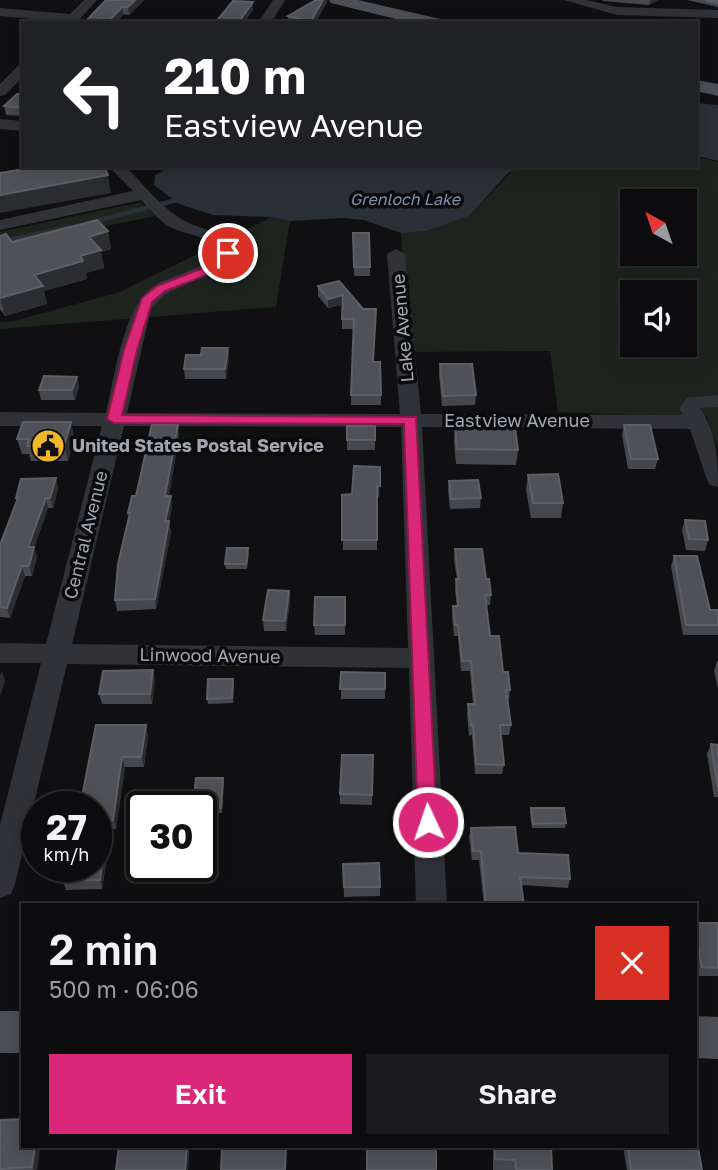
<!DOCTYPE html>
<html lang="en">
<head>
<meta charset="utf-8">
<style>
  :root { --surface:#0c0c0e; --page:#1a1a1c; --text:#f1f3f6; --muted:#9a9b9e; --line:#2c2c2e; --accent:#db2777 }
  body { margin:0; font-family:"Golos Text",sans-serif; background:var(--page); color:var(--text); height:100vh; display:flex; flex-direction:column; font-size:26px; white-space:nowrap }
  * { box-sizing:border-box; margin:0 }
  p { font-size:23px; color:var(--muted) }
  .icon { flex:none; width:38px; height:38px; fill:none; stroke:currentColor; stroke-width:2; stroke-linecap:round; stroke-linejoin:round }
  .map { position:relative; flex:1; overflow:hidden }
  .sheet { position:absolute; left:21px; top:903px; width:676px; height:245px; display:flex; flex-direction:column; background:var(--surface); border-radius:0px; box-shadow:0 4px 18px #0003,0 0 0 2px var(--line) }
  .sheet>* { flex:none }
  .guide { position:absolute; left:21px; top:21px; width:677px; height:147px; border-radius:0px; box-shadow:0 4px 18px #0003,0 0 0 2px var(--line); background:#202124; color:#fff; overflow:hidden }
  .needle { width:46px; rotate:320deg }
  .fabs { position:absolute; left:620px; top:189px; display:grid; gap:14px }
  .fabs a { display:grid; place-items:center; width:77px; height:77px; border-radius:0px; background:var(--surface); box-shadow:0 4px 18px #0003,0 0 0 2px var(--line); font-size:35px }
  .speed { position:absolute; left:21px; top:791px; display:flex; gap:14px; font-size:35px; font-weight:700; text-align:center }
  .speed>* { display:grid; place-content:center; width:91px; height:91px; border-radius:50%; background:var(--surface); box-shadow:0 4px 18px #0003,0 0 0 2px var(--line); line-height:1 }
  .speed small { font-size:18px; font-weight:400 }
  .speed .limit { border:4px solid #111; border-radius:10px; background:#fff; color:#111 }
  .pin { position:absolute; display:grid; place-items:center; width:60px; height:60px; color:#fff; margin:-30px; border:4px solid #fff; border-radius:50%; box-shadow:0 2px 7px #0007 }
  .me { position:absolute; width:77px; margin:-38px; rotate:357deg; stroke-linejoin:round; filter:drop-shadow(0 0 5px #0008) }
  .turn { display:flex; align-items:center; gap:24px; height:147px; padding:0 28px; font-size:32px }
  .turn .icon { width:91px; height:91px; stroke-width:2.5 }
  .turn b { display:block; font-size:49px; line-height:60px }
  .round { display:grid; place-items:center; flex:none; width:74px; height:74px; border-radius:0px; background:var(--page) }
  .overview { display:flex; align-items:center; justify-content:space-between; height:119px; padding:0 28px }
  h1 { font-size:42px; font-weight:600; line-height:52px }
  .cta { display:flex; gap:14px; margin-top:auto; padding:14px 28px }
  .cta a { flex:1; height:80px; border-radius:0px; background:var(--accent); color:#fff; font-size:28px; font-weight:600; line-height:80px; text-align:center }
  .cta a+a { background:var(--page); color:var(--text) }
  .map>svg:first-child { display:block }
  .green { fill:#1d241e; fill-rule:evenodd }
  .water { fill:#293037 }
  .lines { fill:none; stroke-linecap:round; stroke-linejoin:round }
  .stream { stroke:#293037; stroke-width:4.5 }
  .minor { fill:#313237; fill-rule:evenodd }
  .major { fill:#4d4f56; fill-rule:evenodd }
  .wall { fill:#46474d }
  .shaded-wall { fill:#2c2d31 }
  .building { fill:#505158; stroke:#5c5f66; stroke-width:2 }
  .route { fill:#db2777; stroke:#8e194d; stroke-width:2 }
  .labels { text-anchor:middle; stroke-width:7; stroke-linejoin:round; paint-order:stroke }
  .far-water-label { font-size:16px; font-style:italic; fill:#7892ae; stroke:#0b0b0d }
  .street-label { font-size:18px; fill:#a1a6b2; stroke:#0b0b0d }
  .poi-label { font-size:18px; font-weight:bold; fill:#a1a6b2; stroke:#0b0b0d; text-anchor:start }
</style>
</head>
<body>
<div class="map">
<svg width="718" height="1170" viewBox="0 0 718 1170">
  <rect width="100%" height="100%" fill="#101012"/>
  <path class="green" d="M697,157l21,5v287l-11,-32 -149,-5 -8,-61 -141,1 -8,-119 68,-17 44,-46 14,-4h169zM632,201h52v53h-52zM632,292h52v53h-52z
    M141,202l14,14 -155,32v-16z
    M272,217l18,4 -14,86 -276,22v-7l14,-1 106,-29z"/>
  <path class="water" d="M696,103l22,2v56l-21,-5z
    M173,166h357l-21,6 -40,44 -43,15 -25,2 -37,-13 -21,-2 -53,3 -19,-4 -58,-2 -34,-11 -25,-19 1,-10z"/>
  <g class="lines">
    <path class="stream" d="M92,222l89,-23
      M0,242l69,-15"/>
    <path class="minor" d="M84,0h13l-21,23 -76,-7v-8l70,6z
      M273,0h12l-14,23h-13z
      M564,0h22l31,7 101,3v8l-101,-3z
      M23,65v12l-18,18 -5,1v-12l18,-18z
      M0,119l23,2v10l-23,-2z
      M108,166h17c17,17 34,38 53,51 20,14 43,11 59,31v5l-12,13 -59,28 -15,15 -24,104 273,1 -13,-160 9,-5 9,5 16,160 262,1 -4,-7 8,-10 31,-3v12l-18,1c17,26 18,49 18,79l-8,-2 -3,-5 -17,-51 -268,-2 25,478h-31l-7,-237 -342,-4 -52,220 -4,10 -11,4v-73l41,-162h-41v-20l46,1 56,-218h-102v-14l106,1c9,-36 17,-110 51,-129 21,-11 45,-14 62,-32 -10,-19 -37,-16 -54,-28 -9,-7 -16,-16 -24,-24l-141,30v-10l133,-29zM124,426l277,1 7,221 -336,-4z"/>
    <path class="major" d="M329,0h29l82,19 2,4h-30l-81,-20z
      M696,80l22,4v12l-22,-5z
      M0,1011h23v42h-23z
      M695,1016l23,1v42l-23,-1z"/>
  </g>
  <path class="wall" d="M144,0l-15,15 -33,-4z
    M603,0h55l-9,5 -46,-4z
    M687,0h31v7z
    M327,2l-12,21h-27v-7z
    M23,95v21l-17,-1 -2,-9z
    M108,231l3,18 -10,3 3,16 -18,5 1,6 -43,12 3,13 -42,12 -5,-7v-73l12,6z
    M353,233l17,34v9h-16z
    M339,281l34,81 8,33v10h-30l3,-76h-12v-24l-14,3 -10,-12v-10z
    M201,355l28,3 -3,21h-41l-1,-10z
    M440,364l36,31 -1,10 -33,1 -3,-32z
    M77,377l2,10 -4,13h-34l-2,-10z
    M71,422l3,15 -6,24h-37l-2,-7h-7l-5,-15z
    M624,425l34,34 -3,10h-27l-6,-34z
    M347,426h28v24h-28z
    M455,427l63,23 -2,15 -60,-1 -2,-22z
    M179,435l-10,61 3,11 -3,14 2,11 -15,77 -39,2 -2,-11 14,-82 -1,-5 8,-17z
    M380,467l-1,30h-2v53h-34l-1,-55 10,-1z
    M528,475l35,28 -2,15h-30l-5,-28z
    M56,478l2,11 -5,19h-5l-14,40 3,9 -5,19h-7l-15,42 -10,-1v-72l17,-44 -1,-3z
    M449,481l32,17 -1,10 -30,1 -2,-18z
    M685,520l23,20 -3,11 -19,-1 -4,-20z
    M455,549l31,30 5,16 -1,10h-4l4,31 20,54 -1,10h-2l4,25 -2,10h-8l3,30 -2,9h-27l-3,-39 -3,1 -2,-22 1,-10h5l-3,-33h-9l-3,-35h-4l-2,-20 1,-10h4l-2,-17 2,-10 -3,-19z
    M249,553l-2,16h-21l-1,-5z
    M674,556l36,54h8v25h-35l-12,-69z
    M289,591l1,10 -4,30h-22l-1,-11z
    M345,597v38h-30l-1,-10z
    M717,661h1v28l-4,-18z
    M341,672l44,1v26h-44z
    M155,680l-3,24h-50l-3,-10z
    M234,684l-1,19 -25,1 -1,-5z
    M96,725l52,10 -4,32h-19l-9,62h-5l-9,60 -36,1 -3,-9 33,-15z
    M711,744l7,1v52h-4l-7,-43z
    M373,755l-1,50 -32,-1v-10z
    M224,782l-2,31h-21v-6z
    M531,808l35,15 -1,5h-33l-2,-16z
    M471,828l99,51 -2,9 -47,-3 3,20h-40l-5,-45h-7l-3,-23z
    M343,864l37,23v9l-36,1z
    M695,923h23v53h-20l-3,-17z
    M0,1120l40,26 -3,24h-37z
    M493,1146h58l1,24h-59z
    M623,1146h72l7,24h-75z"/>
  <path class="shaded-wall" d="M135,0h9l-15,15 -1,-8z
    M323,0h4v2l-12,21h-4z
    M652,0h6l-9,5 1,-4z
    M253,2v8l-9,13h-6z
    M122,7l1,8 -7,8h-9z
    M108,175l3,18 -111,20v-18z
    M108,231l3,18 -10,3 3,16 -18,5 1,6 -43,12 3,13 -42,12 -5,-18 34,-23 46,-19 9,-19z
    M343,295v10l-15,3v-9z
    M228,348l1,10 -3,21 -1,-10z
    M77,377l2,10 -4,13 -3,-10z
    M71,422l3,15 -6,24 -4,-15z
    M178,425l1,10 -12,71 -2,-10z
    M56,478l2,11 -5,19 -3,-10z
    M171,496l1,11 -5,25 -2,-11z
    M46,498l2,10 -14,40 3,9 -5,19 -3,-10 -1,-19z
    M169,521l2,11 -15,77 -1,-10z
    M22,566l3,10 -15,42 -3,-10z
    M289,591l1,10 -4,30 -1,-10z
    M153,670l2,10 -3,24 -2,-10z
    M2,671l3,10 -5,15v-20z
    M146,725l2,10 -4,32 -3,-10z
    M122,757l3,10 -9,62 -3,-9z
    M223,778l1,4 -2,31 -1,-5z
    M108,820l3,9 -9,60 -2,-9z
    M35,1146h5l-3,24h-3l-2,-3z
    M187,1146h3l-2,24h-3z"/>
  <path class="building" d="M106,0h29l-7,7h-6l-15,16h-23z
    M316,0h7l-12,21 -23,-5z
    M705,0h13v3z
    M233,1l20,1 -15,21h-23z
    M17,94l6,1v13l-19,-2z
    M43,166h61l4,9 -108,20v-22z
    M97,220l11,11 -19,6 12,13 -21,6 3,5 -49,14 9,11 -43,12v-62l6,-2 6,8z
    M353,233h16l1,34h-16z
    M339,281l24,28h13l-3,53h7l1,33h-30l3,-76h-12l1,-24 -15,4 -10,-13z
    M202,348h26l-3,21h-41l2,-14h15z
    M440,364h32l4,31 -33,1z
    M44,376l33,1 -5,13h-33z
    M23,422h48l-7,24h-37l2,-7h-12z
    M152,424l26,1 -13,71h6l-6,25h4l-14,78 -40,1 3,-36 12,-51h-2l4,-17h4z
    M624,425h26l8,34h-27z
    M347,426h28v14h-28z
    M455,427l60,1 3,22 -61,-1z
    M354,466l26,1v19h-3v54h-35v-45l10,-1z
    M558,474l5,29h-30l-5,-28z
    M56,478l-6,20h-4l-18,49h6l-5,19h-7l-15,42 -7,-1v-62l18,-47h-2l5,-19z
    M478,480l3,18 -30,1 -2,-18z
    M685,520l20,1 3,19 -19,-1z
    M227,548h21l-2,16h-21z
    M455,549h27l4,30h3l2,16h-6l5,41h9l4,36h5l2,18h-4l5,35h-11l4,40 -28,-1 -3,-39 -2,1 -3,-22h7l-4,-43h-9l-4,-36h-3l-2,-19h5l-2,-27h3z
    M674,556h23l13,54h8v15h-32z
    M268,590l21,1 -4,30 -22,-1z
    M315,597h30v28h-31z
    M153,670l-3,24h-51l4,-23z
    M341,672l44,1v16h-45z
    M208,679h25l-1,19 -25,1z
    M96,725h50l-5,32h-19l-9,63h-5l-8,60 -37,1 2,-15h31v-59h-16z
    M711,744l7,1v42z
    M342,755h31l-1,40 -32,-1z
    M196,778h27l-2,30h-20v-1h-8z
    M531,808h33l2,15 -33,1z
    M515,827l3,26 50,2 2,24 -50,-2 4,28h-38l-5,-54h-8l-2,-23z
    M379,863l1,24h-36l-1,-23z
    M695,923h23v45l-16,-1 -7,-38z
    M23,1119v27h12l-3,21 -32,2v-49z
    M695,1131l7,39h-71l-3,-24h67z
    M119,1146h68l-2,24h-69z
    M222,1146h64l-1,24h-64z
    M367,1146h69v24h-69z
    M495,1146h56l1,24h-36l-1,-10 -20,-1z"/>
  <path class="route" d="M228,250l6,3 -18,18 -51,20 -13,11 -15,48 -15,65 294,2 21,405 -3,6 -6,3 -7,-3 -3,-6 -14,-398 -290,-1 -7,-4 17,-69 18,-52 15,-12 51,-20z"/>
  <defs>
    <symbol id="civic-disc" viewBox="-11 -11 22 22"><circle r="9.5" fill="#f0b72a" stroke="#0b0b0d"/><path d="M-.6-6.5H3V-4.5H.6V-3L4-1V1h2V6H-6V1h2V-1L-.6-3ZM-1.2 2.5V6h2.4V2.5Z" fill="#111"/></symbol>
  </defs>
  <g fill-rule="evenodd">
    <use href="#civic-disc" x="29" y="427" width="38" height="38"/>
  </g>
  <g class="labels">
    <g class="far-water-label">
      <text x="405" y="205">Grenloch Lake</text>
    </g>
    <g class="street-label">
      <text transform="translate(403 328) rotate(-95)" y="6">Lake Avenue</text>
      <text x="517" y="427">Eastview Avenue</text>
      <text transform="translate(86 535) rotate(-76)" y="6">Central Avenue</text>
      <text transform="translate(210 656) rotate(1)" y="6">Linwood Avenue</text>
    </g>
    <g class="poi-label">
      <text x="72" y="452">United States Postal Service</text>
    </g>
  </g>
</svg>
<div class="fabs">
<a><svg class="needle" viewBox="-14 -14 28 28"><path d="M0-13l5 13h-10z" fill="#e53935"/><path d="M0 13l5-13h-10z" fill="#9a9b9e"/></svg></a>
<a><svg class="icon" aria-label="sound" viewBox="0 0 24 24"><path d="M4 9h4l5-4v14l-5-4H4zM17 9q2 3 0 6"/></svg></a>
</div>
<div class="speed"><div>27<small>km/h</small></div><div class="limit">30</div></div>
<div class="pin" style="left:228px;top:253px;background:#d93025"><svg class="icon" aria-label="arrive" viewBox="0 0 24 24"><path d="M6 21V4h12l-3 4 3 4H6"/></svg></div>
<svg class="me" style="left:428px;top:822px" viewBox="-20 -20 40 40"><circle r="17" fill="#db2777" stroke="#fff" stroke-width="3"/><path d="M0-11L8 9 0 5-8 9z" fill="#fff"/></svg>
<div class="guide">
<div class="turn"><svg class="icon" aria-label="left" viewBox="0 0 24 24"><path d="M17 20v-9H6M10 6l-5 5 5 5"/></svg><div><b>210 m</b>Eastview Avenue</div></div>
</div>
<section class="sheet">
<div class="overview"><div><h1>2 min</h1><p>500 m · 06:06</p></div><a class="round" style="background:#d93025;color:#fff"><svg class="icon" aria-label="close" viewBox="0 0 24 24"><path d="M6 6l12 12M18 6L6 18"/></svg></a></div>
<div class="cta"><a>Exit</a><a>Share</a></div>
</section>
</div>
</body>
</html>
